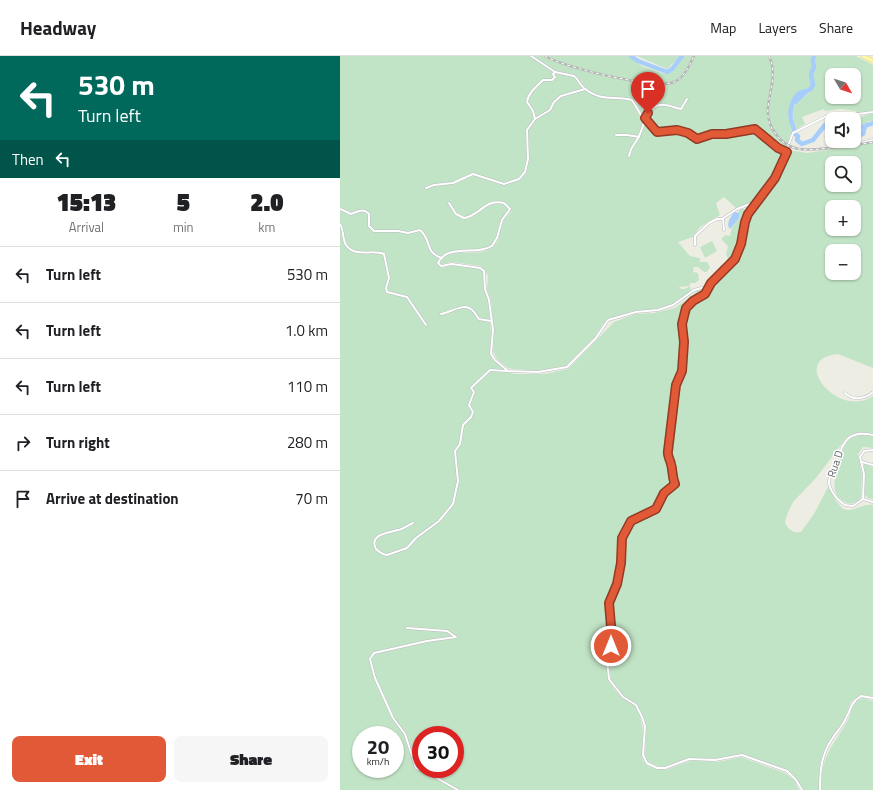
<!DOCTYPE html>
<html lang="en">
<head>
<meta charset="utf-8">
<style>
  :root { --surface:#fff; --page:#f6f6f6; --text:#202124; --muted:#757577; --line:#e0e0e0; --accent:#e15937 }
  body { margin:0; font-family:"Titillium Web",sans-serif; background:var(--page); color:var(--text); height:100vh; display:flex; flex-direction:column; font-size:15px; white-space:nowrap }
  * { box-sizing:border-box; margin:0 }
  p { font-size:13px; color:var(--muted) }
  .icon { flex:none; width:22px; height:22px; fill:none; stroke:currentColor; stroke-width:2; stroke-linecap:round; stroke-linejoin:round }
  .map { position:relative; flex:1; overflow:hidden }
  .details { display:flex; flex-direction:column; background:var(--surface); width:340px }
  .details>* { flex:none }
  .top-card { background:#00695c; color:#fff; overflow:hidden }
  .needle { width:26px; rotate:129deg }
  .tools { position:absolute; left:485px; top:12px; display:grid; gap:8px }
  .tools a { display:grid; place-items:center; width:36px; height:36px; border-radius:8px; background:var(--surface); box-shadow:0 1px 3px #0004; font-size:20px }
  .speed { position:absolute; left:12px; top:670px; display:flex; gap:8px; font-size:20px; font-weight:700; text-align:center }
  .speed>* { display:grid; place-content:center; width:52px; height:52px; border-radius:50%; background:var(--surface); box-shadow:0 1px 3px #0004; line-height:1 }
  .speed small { font-size:10px; font-weight:400 }
  .speed .limit { border:6px solid #d22; background:#fff; color:#111 }
  .pin { position:absolute; display:grid; place-items:center; width:34px; height:34px; color:#fff; margin:-41px -17px; border-radius:50% 50% 50% 0; rotate:-45deg; box-shadow:0 0 4px #0007 }
  .pin .icon { rotate:45deg }
  .me { position:absolute; width:44px; margin:-22px; rotate:0deg; stroke-linejoin:round; filter:drop-shadow(0 0 3px #0008) }
  .turn { display:flex; align-items:center; gap:14px; height:84px; padding:0 12px; font-size:18px }
  .turn .icon { width:52px; height:52px; stroke-width:2.5 }
  .turn b { display:block; font-size:28px; line-height:34px }
  .then { display:flex; align-items:center; height:38px; padding:0 12px; background:#0003; gap:8px; font-size:15px }
  .eta { display:flex; justify-content:space-evenly; align-items:center; height:68px; text-align:center }
  .eta b { font-size:24px; font-weight:800; line-height:28px }
  .primary-button { display:flex; gap:8px; margin-top:auto; padding:8px 12px }
  .primary-button a { flex:1; height:46px; border-radius:8px; background:var(--accent); color:#fff; font-size:16px; font-weight:800; line-height:46px; text-align:center }
  .primary-button a+a { background:var(--page); color:var(--text) }
  ul { padding:0; list-style:none }
  li { display:flex; align-items:center; gap:12px; height:56px; padding:0 12px; border-top:1px solid var(--line) }
  li div { flex:1 }
  li b { display:block; font-size:15px }
  li em { font-style:normal }
  header { display:flex; align-items:center; gap:24px; box-sizing:border-box; height:56px; padding:0 20px; background:var(--surface); border-bottom:1px solid var(--line) }
  header strong { font-size:19px }
  nav { display:flex; gap:22px; margin-inline-start:auto; font-size:14px }
  main { display:flex; flex:1; min-height:0 }
  .map>svg:first-child { display:block }
  .green { fill:#c2e4c6; fill-rule:evenodd }
  .water { fill:#a7cdfb }
  .lines { fill:none; stroke-linecap:round; stroke-linejoin:round }
  .river { stroke:#a7cdfb; stroke-width:4.5 }
  .street-casing { stroke:#b9bbc0; stroke-width:3 }
  .primary-casing { stroke:#ead461; stroke-width:4.5 }
  .street { stroke:#fff; stroke-width:2 }
  .primary { stroke:#fbf8ac; stroke-width:3.5 }
  .rail-casing { stroke:#b5b6b6; stroke-width:2.5 }
  .rail { stroke:#fff; stroke-width:1; stroke-dasharray:3; stroke-linecap:butt }
  .route-casing { stroke:#923a24; stroke-width:10 }
  .route { stroke:#e15937; stroke-width:7 }
  .labels { text-anchor:middle; stroke-width:3; stroke-linejoin:round; paint-order:stroke }
  .street-label { font-size:11px; fill:#5c5f64; stroke:#fff }
</style>
</head>
<body>
<header>
<strong>Headway</strong>
<nav><a>Map</a><a>Layers</a><a>Share</a></nav>
</header>
<main>
<section class="details">
<div class="top-card">
<div class="turn"><svg class="icon" aria-label="left" viewBox="0 0 24 24"><path d="M17 20v-9H6M10 6l-5 5 5 5"/></svg><div><b>530 m</b>Turn left</div></div>
<div class="then">Then<svg class="icon" aria-label="left" viewBox="0 0 24 24"><path d="M17 20v-9H6M10 6l-5 5 5 5"/></svg></div>
</div>
<div class="eta">
<div><b>15:13</b><p>Arrival</p></div>
<div><b>5</b><p>min</p></div>
<div><b>2.0</b><p>km</p></div>
</div>
<ul>
<li><svg class="icon" aria-label="left" viewBox="0 0 24 24"><path d="M17 20v-9H6M10 6l-5 5 5 5"/></svg><div><b>Turn left</b></div><em>530 m</em></li>
<li><svg class="icon" aria-label="left" viewBox="0 0 24 24"><path d="M17 20v-9H6M10 6l-5 5 5 5"/></svg><div><b>Turn left</b></div><em>1.0 km</em></li>
<li><svg class="icon" aria-label="left" viewBox="0 0 24 24"><path d="M17 20v-9H6M10 6l-5 5 5 5"/></svg><div><b>Turn left</b></div><em>110 m</em></li>
<li><svg class="icon" aria-label="right" viewBox="0 0 24 24"><path d="M7 20v-9h11M14 6l5 5-5 5"/></svg><div><b>Turn right</b></div><em>280 m</em></li>
<li><svg class="icon" aria-label="arrive" viewBox="0 0 24 24"><path d="M6 21V4h12l-3 4 3 4H6"/></svg><div><b>Arrive at destination</b></div><em>70 m</em></li>
</ul>
<div class="primary-button"><a>Exit</a><a>Share</a></div>
</section>
<div class="map">
<svg width="533" height="734" viewBox="0 0 533 734">
  <rect width="100%" height="100%" fill="#eeede4"/>
  <path class="green" d="M0,0h288l14,10 23,8 7,-2 12,-16h130l-3,16v15l-13,5 -7,11 -3,14 6,14 -4,4 -4,16 -32,-24 -56,11 -13,-7 -10,-2 -18,2 -16,-18 -5,-12 -6,-3 11,21 15,14h22l10,2 8,6 16,-5 14,1 28,-5 30,23 -10,23 -17,22 -21,8 -12,-11 -8,6 4,12 -20,12 -7,10 -15,5 12,14 10,2v4h7l3,5 -3,5h-3l-6,-5h-4l-1,5 5,1 1,7 -4,3h-4l-2,3 -10,1 2,2h4l5,-3 1,5 -18,13 -16,5 -25,3 -22,6 -7,6 -9,14 -28,28 -29,5 -24,-2 -5,-1 -11,-9 -4,-8 1,-17 -3,-34 -4,-10 1,-14 -3,-6 -4,-4 -21,-3 -10,-1 -8,3 -3,-2c12,-19 37,-4 52,-15 10,-6 8,-19 13,-28 2,-4 5,-5 7,-9 -15,8 -9,28 -21,35 -16,10 -45,-5 -53,17l5,5 10,-3 29,4 3,4v16l4,11 3,32 -1,22 3,6 14,12 7,2h31l23,-5 46,-47 21,-8 19,-1 21,-5 22,-17 11,-4 -3,6 -10,5 -8,6 -7,23 2,14 -1,25 -8,23 -7,62 5,28 3,6 -10,5 -10,19 -24,11 -9,16 -2,33 -11,36 3,32 -5,25 2,19 12,15 14,8 6,11 3,17 -1,23 1,6 5,5 17,4 28,-10 25,2 23,-5 44,16 9,7 5,10h-459zM21,679h34v34h-34zM81,679h34v34h-34z
    M297,0h43l-13,13z
    M476,0h40l17,9v46l-16,3 -1,-3 -15,-2 -16,2 -1,-2 -22,8 3,7 -8,5c-12,-29 4,-24 17,-42l-2,-13 3,-8zM492,19h22v22h-22z
    M533,57v8h-4l-5,5h-10l3,-8z
    M533,87v225l-35,-14c-51,5 1,66 35,42v38l-13,-2 -13,5 -31,41 -23,24 -5,10 -3,10c2,7 9,12 16,10l13,-18 15,-29 7,16 7,8c11,4 19,-6 30,-4v191l-13,-1 -9,7 -6,16 -19,28 -6,17 -1,27h-16l-8,-13 -7,-6 -11,-5 -19,-5 -15,-7 -24,4h-30l-22,9 -10,-1 -10,-4 -2,-5 1,-26 -2,-11 -8,-16 -12,-8 -13,-16 -3,-20 5,-21 -3,-37 12,-40v-23l10,-17 25,-12 7,-16 10,-6 3,-4 -4,-7v-13l-4,-13 8,-62 8,-22 1,-26 -3,-17 4,-14 5,-8 15,-8 5,-10 23,-23 8,-17 4,-24 4,-8 27,-37 12,-25 17,3zM492,107h22v22h-22zM492,151h22v22h-22zM492,195h22v22h-22z
    M401,153h3l2,3 -6,25 1,7 -7,16 -13,11 -1,-5 7,-3 1,-4 -2,-5 2,-8 -6,-6v-2l3,-3 5,1 2,-9 7,-9 -1,-6z
    M372,185l5,10 -12,7 -5,-11z
    M523,379l10,1v12l-10,-1 -5,7 4,19 -1,24 -3,4 -7,3c-23,-6 -17,-25 -12,-41 4,-15 7,-27 24,-28z
    M524,408l9,3v32l-5,-1 -4,-4z
    M523,642l10,3v89h-51c-3,-31 10,-43 25,-68 5,-9 4,-20 16,-24z"/>
  <path class="water" d="M394,156l5,1v5l-9,11 -2,-3 1,-6z"/>
  <g class="lines">
    <path class="river" d="M291,0l7,5 29,11 5,-3 10,-13
      M474,0l-1,5 1,6 -3,7 2,11c-3,7 -7,5 -13,8 -7,4 -11,18 -9,26 1,6 4,9 4,15l3,2 -1,4 5,4 11,-4 12,-15 7,1
      M455,46l12,-11
      M514,71h11
      M514,80l9,-2 2,-8 8,-3"/>
    <defs>
      <path id="street" d="M191,0l24,16
        M195,63l15,-9 4,-8 7,-6 24,-7
        M276,79h11l12,2
        M511,89l22,-5
        M289,100c2,-11 6,-11 10,-20 6,-12 7,-33 26,-31 5,0 10,3 16,4l6,-10
        M86,132l8,-3 19,-2 20,-9 31,10 15,-5 6,-7 3,-13 -1,-29 8,-11 -2,-8 -6,-9c1,-9 10,-16 16,-22h9l3,-3 -2,-3 2,-2 19,4c4,3 6,9 10,12 18,15 30,7 48,12l9,15 16,17 24,-1 6,2 10,6 15,-5h14l29,-5 24,19 8,4
        M109,147l7,11 8,4c15,-2 22,-20 40,-15l6,6 -8,11 -5,18 -5,8c-16,10 -44,-3 -54,17l3,3 11,-2 28,4 4,3 1,18 4,11 4,30 -2,24 4,6 13,11 30,1 29,-5 29,-29 12,-18 28,-8 22,-2 15,-5 21,-15 15,-4
        M0,153l11,5c7,-2 12,-7 18,0v12l5,5h24l10,2 12,-3c12,10 4,22 22,28
        M383,163l1,11
        M0,168c4,6 2,14 6,21 9,13 27,4 38,9l5,24 -3,10 1,4 20,5 19,28
        M355,189v-9l14,-13 8,-4h5l15,-10 18,-7
        M101,258c9,-1 21,-11 30,-5 4,3 5,7 8,10l12,2
        M505,337c8,8 20,6 28,-1
        M533,379c-27,-6 -30,9 -38,30 -1,5 -5,10 -6,15 -1,9 9,21 16,25l8,1 10,-7 1,-25 -4,-17 4,-6 9,-1
        M522,406l11,3
        M523,443l10,3
        M73,467c-5,2 -10,6 -15,7 -7,2 -30,4 -22,19 3,3 6,5 11,6l20,-7 9,-10 23,-17 14,-17 5,-23 -3,-30 5,-7 3,-19 8,-8 2,-5 -4,-7 5,-13 -3,-4 19,-18 17,1
        M67,572l40,3 9,6 -29,4 -53,12 -4,6 5,19 18,40 12,16 11,34 12,5 30,17
        M462,734l-6,-10 -9,-9 -45,-16 -27,5 -26,-1 -24,9h-8l-10,-5 -4,-8 2,-29 -3,-9 -6,-12 -13,-8 -14,-18 -2,-19 5,-22 -3,-35 8,-19 4,-21 1,-25 9,-17 26,-12 6,-16 12,-9c-2,-7 -2,-13 -4,-20 -1,-5 -4,-8 -3,-13l8,-66 6,-14 2,-29 -3,-14 5,-20 7,-7 12,-7 6,-11 24,-24 6,-15 5,-25 5,-10 27,-37 15,-39 34,-17h16l30,-4
        M480,734c0,-19 1,-35 12,-51 4,-7 11,-13 14,-21 5,-9 5,-16 15,-22l12,2"/>
      <path id="primary" d="M523,0l10,5"/>
    </defs>
    <use href="#street" class="street-casing"/>
    <use href="#primary" class="primary-casing"/>
    <use href="#street" class="street"/>
    <use href="#primary" class="primary"/>
    <defs>
      <path id="rail" d="M205,0c17,11 111,34 129,26 10,-4 15,-16 20,-26
        M429,0c8,17 1,34 -1,51 -1,11 1,18 7,26 14,21 34,17 55,15 15,-2 29,-3 43,-6"/>
    </defs>
    <use href="#rail" class="rail-casing"/>
    <use href="#rail" class="rail"/>
  </g>
  <g class="lines">
    <defs>
      <path id="route" d="M271,590l1,-8 -3,-35 8,-19 4,-21 1,-25 9,-17 25,-12 8,-16 11,-9c-3,-7 -2,-13 -4,-20 -1,-5 -4,-8 -3,-13l8,-66 6,-14 2,-29 -2,-18 4,-16 7,-7 12,-7 6,-11 24,-24 6,-15 4,-22 3,-8 27,-36 12,-26 -9,-4 -23,-19 -29,5h-14l-15,5 -9,-6 -11,-3 -20,2 -12,-14 3,-5"/>
    </defs>
    <use href="#route" class="route-casing"/>
    <use href="#route" class="route"/>
  </g>
  <g class="labels">
    <g class="street-label">
      <text transform="translate(495 408) rotate(-72)" y="4">Rua D</text>
    </g>
  </g>
</svg>
<div class="tools">
<a><svg class="needle" viewBox="-14 -14 28 28"><path d="M0-13l5 13h-10z" fill="#e53935"/><path d="M0 13l5-13h-10z" fill="#757577"/></svg></a>
<a><svg class="icon" aria-label="sound" viewBox="0 0 24 24"><path d="M4 9h4l5-4v14l-5-4H4zM17 9q2 3 0 6"/></svg></a>
<a><svg class="icon" aria-label="search" viewBox="0 0 24 24"><circle cx="10" cy="10" r="6"/><path d="M15 15l6 6"/></svg></a>
<a>+</a>
<a>−</a>
</div>
<div class="speed"><div>20<small>km/h</small></div><div class="limit">30</div></div>
<div class="pin" style="left:308px;top:57px;background:#d93025"><svg class="icon" aria-label="arrive" viewBox="0 0 24 24"><path d="M6 21V4h12l-3 4 3 4H6"/></svg></div>
<svg class="me" style="left:271px;top:590px" viewBox="-20 -20 40 40"><circle r="17" fill="#e15937" stroke="#fff" stroke-width="3"/><path d="M0-11L8 9 0 5-8 9z" fill="#fff"/></svg>
</div>
</main>
</body>
</html>
